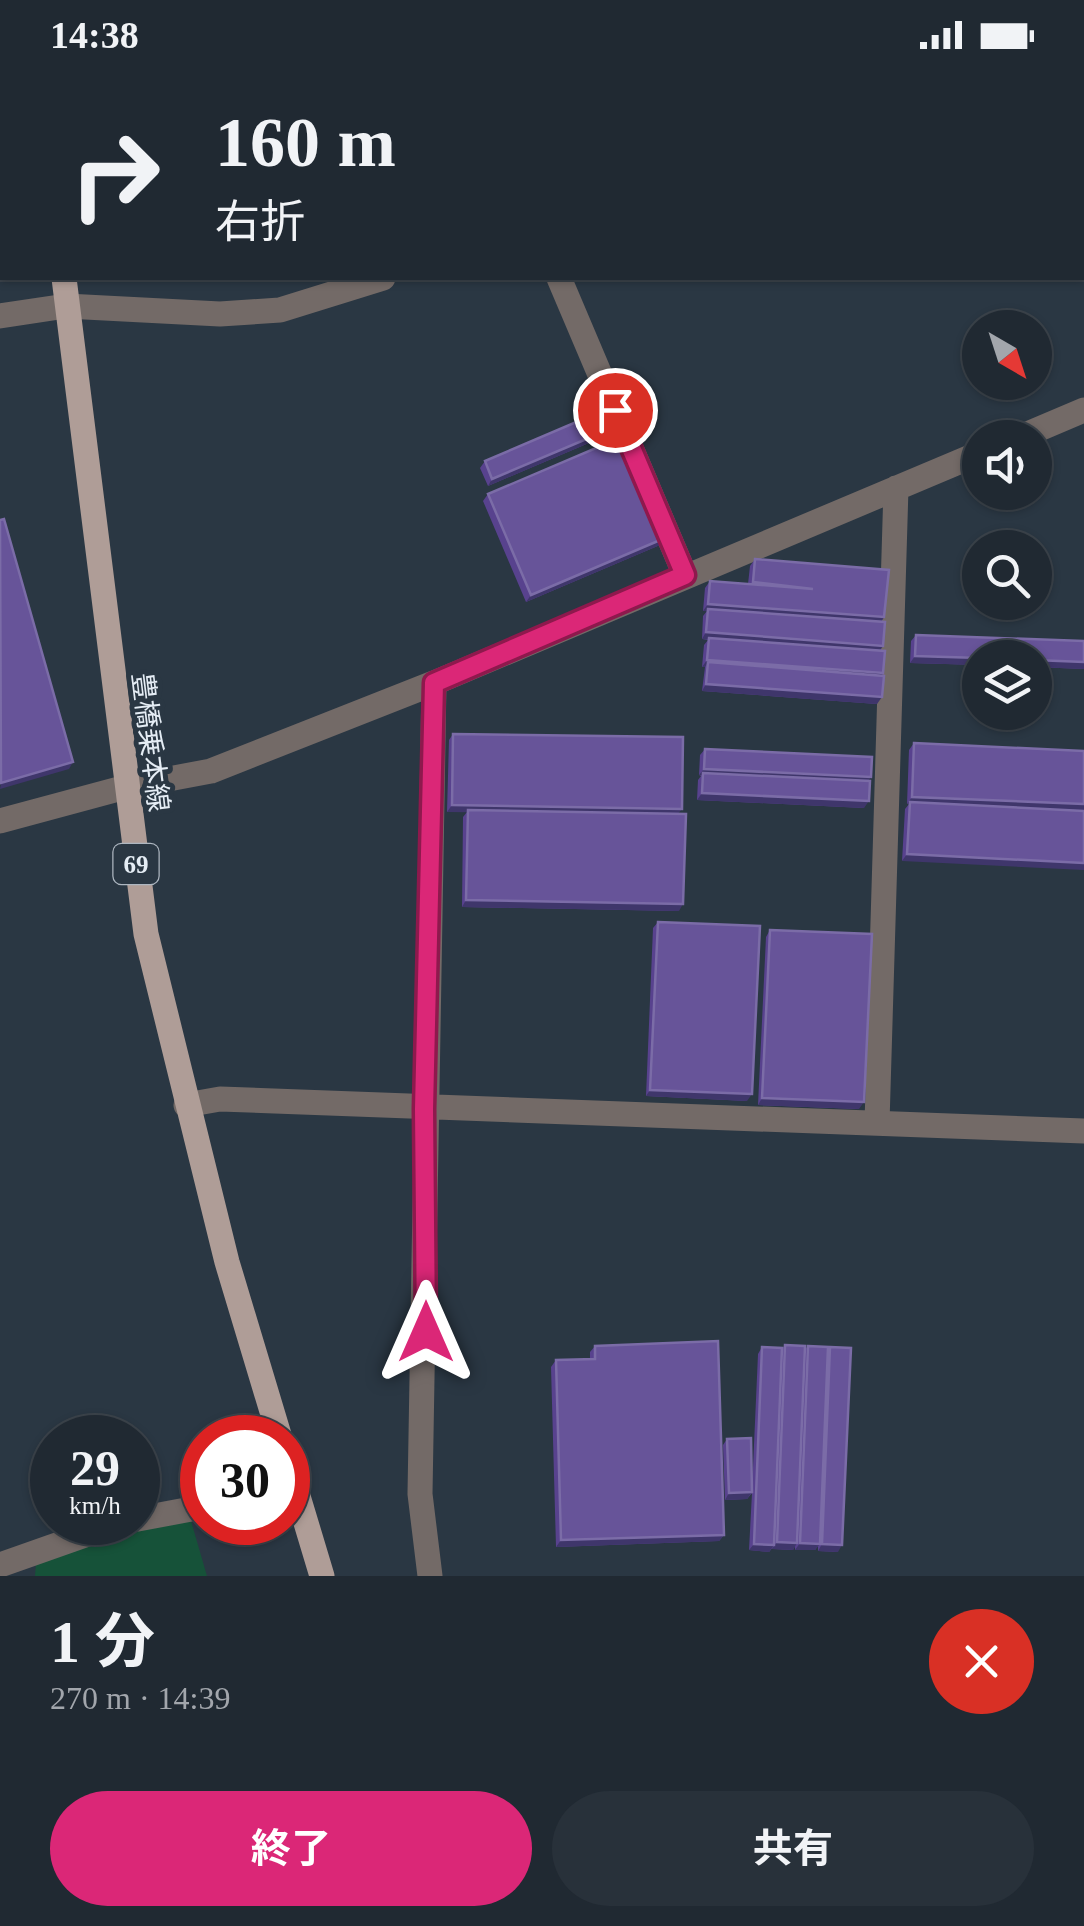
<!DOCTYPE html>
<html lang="ja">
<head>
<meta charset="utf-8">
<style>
  :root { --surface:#202932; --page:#28313a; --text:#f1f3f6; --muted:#a2a6ac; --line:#3d454d; --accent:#db2777 }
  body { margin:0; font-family:"Times New Roman","Noto Sans JP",serif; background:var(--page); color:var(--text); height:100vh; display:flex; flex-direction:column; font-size:38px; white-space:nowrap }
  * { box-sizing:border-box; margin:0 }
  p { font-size:32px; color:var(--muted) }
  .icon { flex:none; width:55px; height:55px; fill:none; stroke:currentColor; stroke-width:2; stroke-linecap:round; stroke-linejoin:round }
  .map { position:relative; height:1506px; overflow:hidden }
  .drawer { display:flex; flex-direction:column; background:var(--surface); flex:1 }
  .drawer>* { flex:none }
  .top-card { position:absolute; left:0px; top:0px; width:1085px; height:210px; box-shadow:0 2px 8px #0004,0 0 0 2px var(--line); background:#202932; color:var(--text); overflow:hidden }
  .needle { width:65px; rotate:141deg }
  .controls { position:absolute; left:962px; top:240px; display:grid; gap:20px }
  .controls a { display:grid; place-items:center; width:90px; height:90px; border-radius:50%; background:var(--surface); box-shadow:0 2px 8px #0004,0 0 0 2px var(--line); font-size:50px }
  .speed { position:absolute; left:30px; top:1345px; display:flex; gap:20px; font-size:50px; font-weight:700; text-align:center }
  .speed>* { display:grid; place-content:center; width:130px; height:130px; border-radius:50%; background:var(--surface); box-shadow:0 2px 8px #0004,0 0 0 2px var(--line); line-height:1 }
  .speed small { font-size:25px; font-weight:400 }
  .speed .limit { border:15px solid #d22; background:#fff; color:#111 }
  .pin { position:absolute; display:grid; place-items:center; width:85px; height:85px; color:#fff; margin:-42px; border:5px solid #fff; border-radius:50%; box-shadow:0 2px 10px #0007 }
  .me { position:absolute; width:110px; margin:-55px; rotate:0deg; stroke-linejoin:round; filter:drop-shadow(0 0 8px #0008) }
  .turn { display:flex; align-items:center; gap:35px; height:210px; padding:0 50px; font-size:45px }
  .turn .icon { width:130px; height:130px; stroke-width:2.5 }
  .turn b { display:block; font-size:70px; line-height:85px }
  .round { display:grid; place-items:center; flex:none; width:105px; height:105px; border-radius:52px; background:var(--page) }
  .overview { display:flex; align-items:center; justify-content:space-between; height:170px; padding:0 50px }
  h1 { font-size:60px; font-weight:700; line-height:75px }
  .cta { display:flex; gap:20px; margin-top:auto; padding:20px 50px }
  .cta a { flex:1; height:115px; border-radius:60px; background:var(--accent); color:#fff; font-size:40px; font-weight:700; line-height:115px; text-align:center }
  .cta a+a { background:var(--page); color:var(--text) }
  .status { display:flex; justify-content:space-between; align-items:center; height:70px; padding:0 50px; background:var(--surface); direction:ltr }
  .status svg { height:28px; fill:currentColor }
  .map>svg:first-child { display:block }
  .green { fill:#165239 }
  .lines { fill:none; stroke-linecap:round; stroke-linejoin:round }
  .minor { stroke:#736a67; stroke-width:25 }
  .major { stroke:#af9d97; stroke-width:25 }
  .wall { fill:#58428e }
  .shaded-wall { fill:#3f366b }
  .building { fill:#675499; stroke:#7b6ca7; stroke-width:2.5 }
  .route-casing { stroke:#8e194d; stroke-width:25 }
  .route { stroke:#db2777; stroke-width:18 }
  .labels { text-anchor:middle; stroke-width:10; stroke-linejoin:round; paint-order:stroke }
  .shield { fill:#2a3743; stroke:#adb6c0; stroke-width:2.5 }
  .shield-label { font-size:25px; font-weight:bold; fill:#e5edf5 }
  .street-label { font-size:28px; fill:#e5edf5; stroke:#2a3743 }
</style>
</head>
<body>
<div class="status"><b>14:38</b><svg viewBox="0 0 49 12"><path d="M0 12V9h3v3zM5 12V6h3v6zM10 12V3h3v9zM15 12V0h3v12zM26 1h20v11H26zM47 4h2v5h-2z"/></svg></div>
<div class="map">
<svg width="1084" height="1506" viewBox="0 0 1084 1506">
  <rect width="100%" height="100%" fill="#2a3743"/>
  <path class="green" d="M189,1444l18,62h-172l1,-13 82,-36z"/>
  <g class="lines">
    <path class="minor" d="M524,0v2
      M667,2l10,-2
      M559,208l126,297
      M0,246l66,-10 154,8 60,-4 103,-32
      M1018,368l66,-28
      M0,751l126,-34 85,-16 223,-88 546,-230
      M186,1035l34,-6 864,32
      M877,1053l19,-635
      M138,1449l64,-12
      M0,1495l122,-43
      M430,1506l-10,-82 14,-811"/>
    <path class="major" d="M47,0v2
      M64,208l82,656 81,328 53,176
      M288,1393l34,113"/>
  </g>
  <path class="wall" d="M617,361l-129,55 -8,-18 5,-7z
    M488,424l177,44 -5,7 -134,57 -43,-101z
    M755,489l129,58 -3,5 -1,29 3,22 -6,31 -175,-13 3,-24h-3l2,-22 4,-5 -6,-1 1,-23 4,-5h-4l2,-23 5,-7 38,3 2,-18z
    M916,565l168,6v28l-49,-2v-9h-55v7l-70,-2 1,-22z
    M453,664l225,80 1,97 -217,-4 1,-90 4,-5h-20l2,-72z
    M914,673l170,8 -182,110 3,-52 4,-5h-2l2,-54z
    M705,679l163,32 -4,27 -167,-8 1,-20 3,-4 -2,-1 1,-20z
    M658,852l89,179 -101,-5 7,-168z
    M770,860l89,179 -101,-4 8,-168z
    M785,1275l20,4 3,-3 20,5 2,-4 8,205 -20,-1v-5l-3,4h-20v-4l-2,4 -21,-1 1,-2 -4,5 -20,-2 3,-57 -5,6 -22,1 -2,-55 4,-6 25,51 6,-136 4,-7 20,2z
    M595,1276l129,189 -5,6 -163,6 -5,-180 5,-7 34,-1v-7z"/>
  <path class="shaded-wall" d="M622,354l-5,7 -129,55 4,-7z
    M665,468l-5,7 -134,57 5,-7z
    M708,534l176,13 -4,7 -177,-13z
    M706,562l177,14 -4,6 -177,-13z
    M915,586l65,2v7l-70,-2z
    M707,590l176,13 -4,7 -171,-18 -3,5h-3z
    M1035,590l49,2v7l-49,-2z
    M706,614l176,13 -5,7 -175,-13z
    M73,692l-4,7 -69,20 1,-6z
    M704,699l167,8 -5,7 -167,-9z
    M702,723l167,8 -5,7 -167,-8z
    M912,727l172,7v7l-177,-7z
    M452,735l230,4 -5,6 -230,-3z
    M907,784l177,9v7l-182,-9z
    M466,830l217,4 -4,7 -217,-4z
    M650,1020l102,4 -5,7 -101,-5z
    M762,1028l102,4 -5,7 -101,-4z
    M752,1422l-5,7 -22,1 4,-7z
    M724,1465l-5,6 -163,6 5,-7z
    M777,1472l20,1 -4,7 -21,-1z
    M800,1473l20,1 -5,6h-20z
    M754,1474l20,1 -5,7 -20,-2z
    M822,1474l20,1 -4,7 -20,-1z"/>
  <path class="building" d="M614,336l8,18 -130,55 -7,-18z
    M622,367l43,101 -134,57 -43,-101z
    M4,449l69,243 -72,21 -1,-263z
    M755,489l134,11 -5,47 -176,-13 2,-23 103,8 -60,-7z
    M708,539l177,13 -2,24 -177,-14z
    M916,565l168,6v21l-49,-2v-2h-55l-65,-2z
    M709,568l176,13 -2,22 -176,-13z
    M708,592l176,14 -2,21 -176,-13z
    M453,664l230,3 -1,72 -230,-4z
    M914,673l170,8v53l-172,-7z
    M705,679l167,8 -1,20 -167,-8z
    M703,703l167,8 -1,20 -167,-8z
    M910,732l174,9v52l-177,-9z
    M468,740l218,4 -3,90 -217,-4z
    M658,852l102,4 -8,168 -102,-4z
    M770,860l102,4 -8,168 -102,-4z
    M718,1271l6,194 -163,5 -5,-180 39,-1v-13z
    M785,1275l20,1 -8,197 -20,-1z
    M808,1276l20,1 -8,197 -20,-1z
    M762,1277l20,1 -8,197 -20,-1z
    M830,1277l21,1 -9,197 -20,-1z
    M751,1368l1,54 -23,1 -2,-54z"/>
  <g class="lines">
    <defs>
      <path id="route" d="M426,1262l-2,-223 10,-426 251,-108 -70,-165"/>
    </defs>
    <use href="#route" class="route-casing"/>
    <use href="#route" class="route"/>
  </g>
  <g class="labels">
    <rect class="shield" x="113.5" y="774" width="45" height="40" rx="8"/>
    <g class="shield-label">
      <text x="136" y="803">69</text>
    </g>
    <g class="street-label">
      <text transform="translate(151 672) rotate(83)" y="10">豊橋乗本線</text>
    </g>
  </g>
</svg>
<div class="controls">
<a><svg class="needle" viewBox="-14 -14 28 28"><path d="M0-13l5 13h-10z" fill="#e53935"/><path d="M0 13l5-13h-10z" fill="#a2a6ac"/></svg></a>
<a><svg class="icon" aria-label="sound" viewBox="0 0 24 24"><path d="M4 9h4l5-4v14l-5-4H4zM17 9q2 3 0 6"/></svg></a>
<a><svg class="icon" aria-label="search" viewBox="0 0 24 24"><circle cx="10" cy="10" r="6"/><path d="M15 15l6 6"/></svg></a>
<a><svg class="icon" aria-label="layers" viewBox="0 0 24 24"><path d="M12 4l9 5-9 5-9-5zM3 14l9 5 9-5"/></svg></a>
</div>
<div class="speed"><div>29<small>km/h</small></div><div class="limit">30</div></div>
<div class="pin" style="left:615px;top:340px;background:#d93025"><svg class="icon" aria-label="arrive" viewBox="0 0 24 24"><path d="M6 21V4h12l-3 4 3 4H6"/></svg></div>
<svg class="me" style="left:426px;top:1262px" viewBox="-20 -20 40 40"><path d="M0-17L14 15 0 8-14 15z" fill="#db2777" stroke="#fff" stroke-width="4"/></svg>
<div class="top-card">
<div class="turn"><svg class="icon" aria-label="right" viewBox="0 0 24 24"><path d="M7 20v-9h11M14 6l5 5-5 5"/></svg><div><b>160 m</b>右折</div></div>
</div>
</div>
<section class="drawer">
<div class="overview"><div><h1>1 分</h1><p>270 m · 14:39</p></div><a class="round" style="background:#d93025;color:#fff"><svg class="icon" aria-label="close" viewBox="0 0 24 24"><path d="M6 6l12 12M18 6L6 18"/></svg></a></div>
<div class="cta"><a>終了</a><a>共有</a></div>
</section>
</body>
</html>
